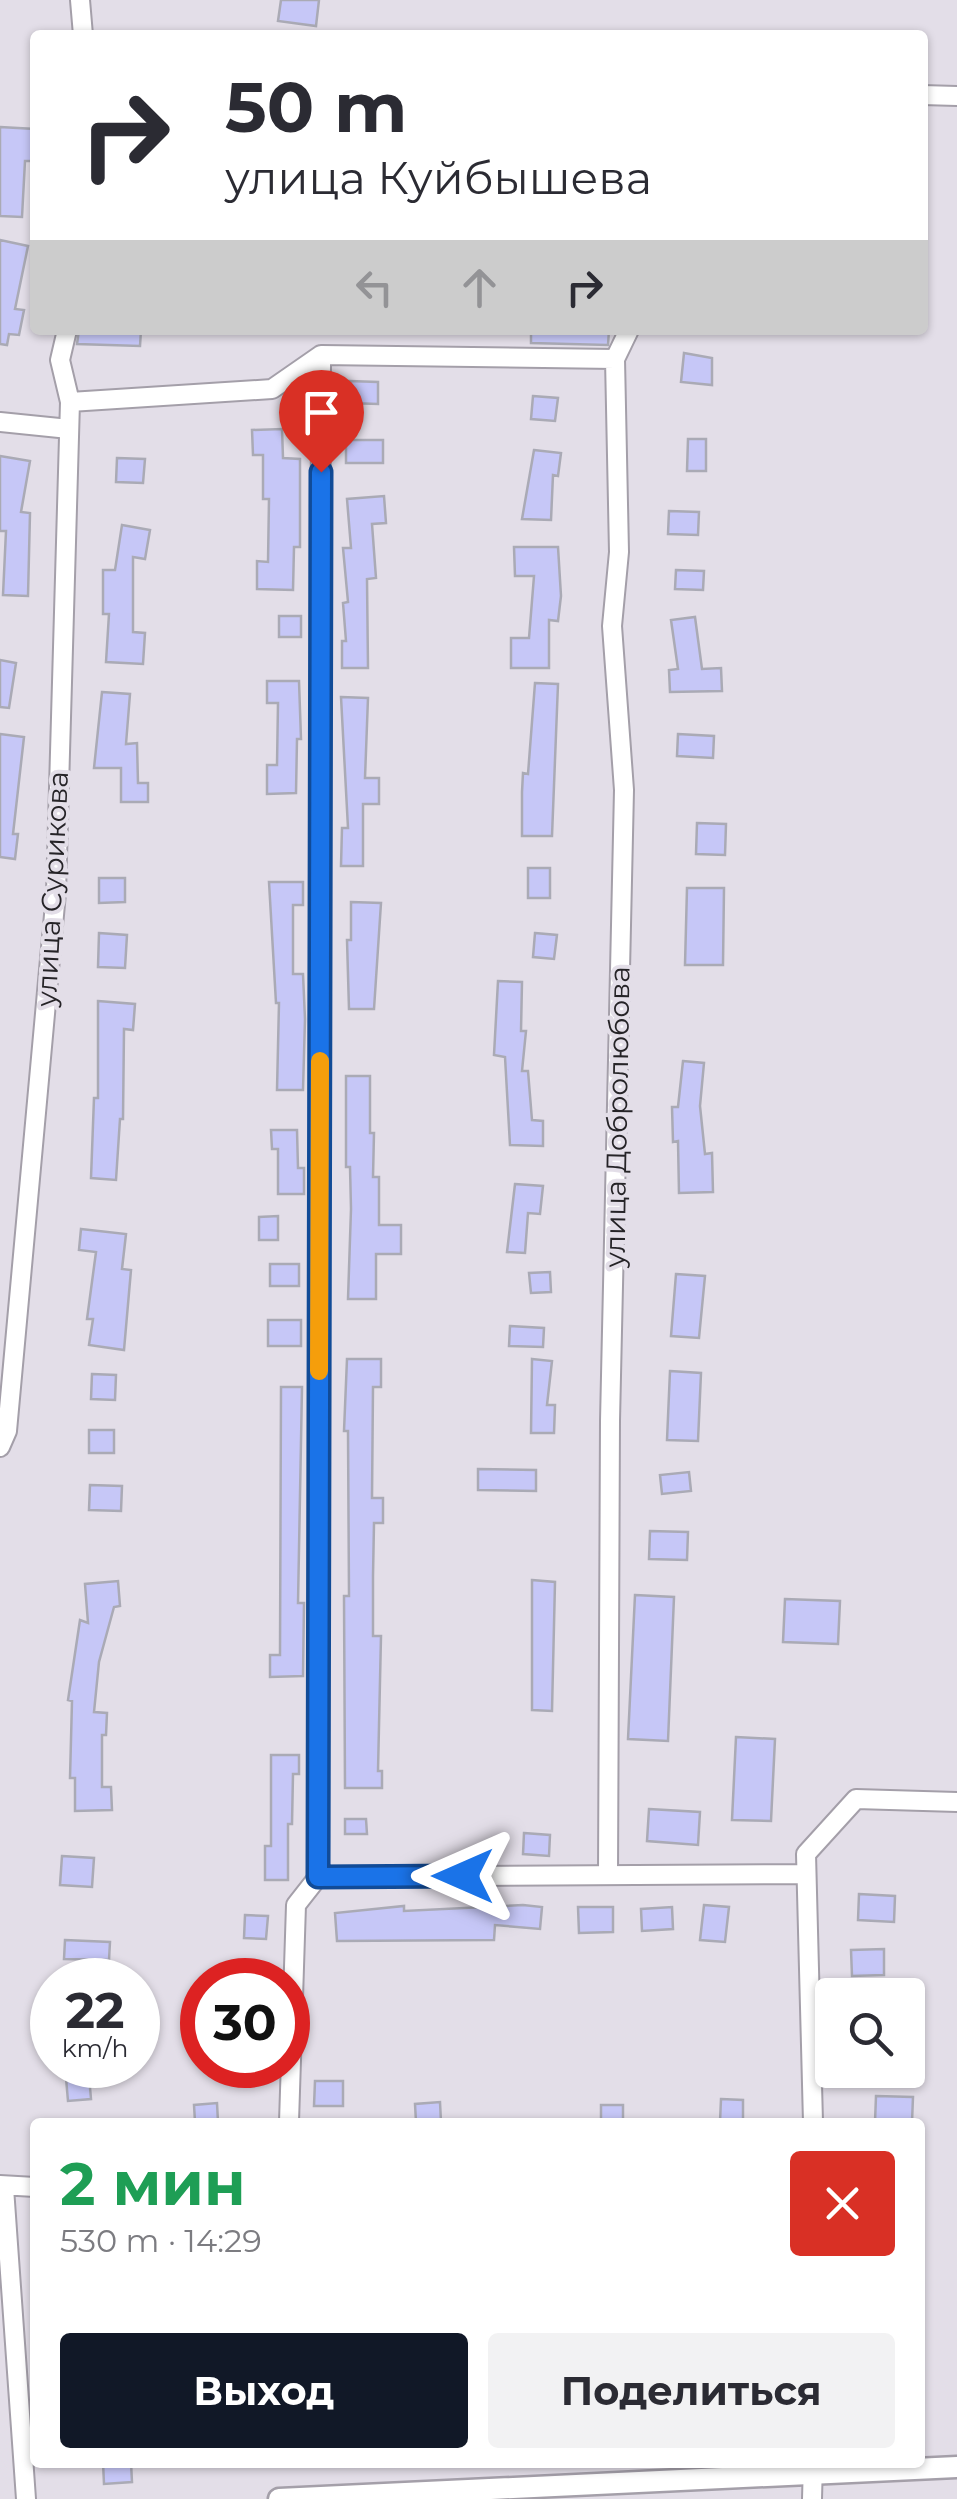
<!DOCTYPE html>
<html lang="ru">
<head>
<meta charset="utf-8">
<style>
  :root { --surface:#fff; --page:#f2f2f3; --text:#2b2b33; --muted:#7c7c81; --accent:#111827 }
  body { margin:0; font-family:Montserrat,sans-serif; background:var(--page); color:var(--text); height:100vh; display:flex; flex-direction:column; font-size:38px; white-space:nowrap }
  * { box-sizing:border-box; margin:0 }
  p { font-size:32px; color:var(--muted) }
  .icon { flex:none; width:55px; height:55px; fill:none; stroke:currentColor; stroke-width:2; stroke-linecap:round; stroke-linejoin:round }
  .map { position:relative; flex:1; overflow:hidden }
  .drawer { position:absolute; left:30px; top:2118px; width:895px; height:350px; display:flex; flex-direction:column; background:var(--surface); border-radius:10px; box-shadow:0 2px 8px #0004 }
  .drawer>* { flex:none }
  .guide { position:absolute; left:30px; top:30px; width:898px; height:305px; border-radius:10px; box-shadow:0 2px 8px #0004; background:#fff; color:var(--text); overflow:hidden }
  .controls { position:absolute; left:815px; top:1978px; display:grid; gap:20px }
  .controls a { display:grid; place-items:center; width:110px; height:110px; border-radius:10px; background:var(--surface); box-shadow:0 2px 8px #0004; font-size:50px }
  .speed { position:absolute; left:30px; top:1958px; display:flex; gap:20px; font-size:50px; font-weight:700; text-align:center }
  .speed>* { display:grid; place-content:center; width:130px; height:130px; border-radius:50%; background:var(--surface); box-shadow:0 2px 8px #0004; line-height:1 }
  .speed small { font-size:25px; font-weight:400 }
  .speed .limit { border:15px solid #d22; background:#fff; color:#111 }
  .pin { position:absolute; display:grid; place-items:center; width:85px; height:85px; color:#fff; margin:-102px -42px; border-radius:50% 50% 50% 0; rotate:-45deg; box-shadow:0 0 10px #0007 }
  .pin .icon { rotate:45deg }
  .me { position:absolute; width:110px; margin:-55px; rotate:270deg; stroke-linejoin:round; filter:drop-shadow(0 0 8px #0008) }
  .turn { display:flex; align-items:center; gap:35px; height:210px; padding:0 30px; font-size:45px }
  .turn .icon { width:130px; height:130px; stroke-width:2.5 }
  .turn b { display:block; font-size:70px; line-height:85px }
  .lanes { display:flex; align-items:center; height:95px; padding:0 30px; background:#0003; justify-content:center; gap:50px; direction:ltr }
  .lanes .off { opacity:.35 }
  .round { display:grid; place-items:center; flex:none; width:105px; height:105px; border-radius:10px; background:var(--page) }
  .summary { display:flex; align-items:center; justify-content:space-between; height:170px; padding:0 30px }
  h1 { font-size:60px; font-weight:700; line-height:75px; color:#1e9e55 }
  .cta { display:flex; gap:20px; margin-top:auto; padding:20px 30px }
  .cta a { flex:1; height:115px; border-radius:10px; background:var(--accent); color:#fff; font-size:40px; font-weight:700; line-height:115px; text-align:center }
  .cta a+a { background:var(--page); color:var(--text) }
  .map>svg:first-child { display:block }
  .building { fill:#c6c7f7; stroke:#aaaab5; stroke-width:2.5 }
  .lines { fill:none; stroke-linecap:round; stroke-linejoin:round }
  .minor-casing { stroke:#a49fa9; stroke-width:22 }
  .tertiary-casing { stroke:#a49fa9; stroke-width:25 }
  .minor { stroke:#fff; stroke-width:18 }
  .tertiary { stroke:#fff; stroke-width:20 }
  .route-casing { stroke:#114b97; stroke-width:25 }
  .route { stroke:#1a73e8; stroke-width:18 }
  .slow { stroke:#f59e0b; stroke-width:18 }
  .labels { text-anchor:middle; stroke-width:8; stroke-linejoin:round; paint-order:stroke }
  .street-label { font-size:28px; fill:#252327; stroke:#e3dee8 }
</style>
</head>
<body>
<div class="map">
<svg width="957" height="2499" viewBox="0 0 957 2499">
  <rect width="100%" height="100%" fill="#e3dee8"/>
  <path class="building" d="M281,0h38l-3,26 -38,-5z
    M0,127l35,2 -2,32h-8l-3,56 -22,-1z
    M0,240l28,6 -13,63 9,1 -5,25 -10,-1 -2,11 -7,-1z
    M79,330h62l-1,16 -63,-2z
    M531,330h78l-1,15 -77,-2z
    M684,353l28,5v27l-31,-3z
    M349,381l29,1v22l-30,-1z
    M533,396l25,2 -3,23 -24,-2z
    M282,429l1,29 17,1v88h-6l-1,43 -36,-1v-28l11,1 1,-63h-6v-44h-10l-1,-25z
    M688,439h18v32h-19z
    M346,440h37v23h-37z
    M534,450l27,3 -3,23 -5,-1 -2,45 -29,-1z
    M0,456l30,5 -9,51 9,1 -2,83 -25,-1 3,-64h-6z
    M117,458l28,1 -2,24 -27,-1z
    M384,496l2,27 -14,1 4,54 -9,1 1,89h-26v-27h4l-3,-38 5,-1 -5,-54h8l-4,-49z
    M669,511l30,1 -1,23 -30,-1z
    M122,525l28,5 -5,29 -12,-2v75l12,1 -2,31 -37,-2 3,-48h-6v-44h12z
    M514,547h44l3,49 -3,25 -9,-1v48h-38v-30h18l5,-62h-19z
    M676,570l28,1 -1,19 -28,-1z
    M279,616h22v21h-22z
    M695,617l7,52 19,-1 1,23 -52,1 -1,-22 9,-1 -7,-49z
    M0,660l16,3 -7,45 -9,-1z
    M267,681h32l2,58h-4l-1,54 -29,1v-29h10l1,-62h-11z
    M535,683l23,1 -6,152h-30v-44l1,-19 5,1z
    M102,692l28,2 -4,50 11,-1 1,40h10v19h-27v-34h-27z
    M341,697l27,1 -3,80h14v26h-16v62h-22l1,-38h6z
    M0,734l24,3 -11,97h5l-3,25 -15,-2z
    M678,734l36,2 -1,22 -36,-2z
    M697,823l29,1 -1,31 -29,-1z
    M528,868h22v30h-22z
    M99,878h26v24l-26,1z
    M269,882h34v23h-10v69h10l2,45 -2,71h-26l2,-87h-3z
    M687,888h37l-1,77h-38z
    M351,902l30,1 -7,106h-25l-2,-69h4z
    M99,933l28,2 -2,33 -27,-1z
    M535,933l22,2 -3,24 -21,-2z
    M498,981l24,1 -1,49h5l-4,40h6l4,49 11,1v25l-33,-1 -5,-88 -11,-2z
    M98,1001l37,3 -2,26 -9,-1 -1,90h-3l-4,61 -25,-2 3,-80h4z
    M683,1061l21,2 -4,43 5,48 7,-1 1,39 -34,1 -1,-52 -5,1 -1,-35h6z
    M346,1076h24v57h4l-1,44h6v48h22v29h-25v45h-28l3,-90 -1,-42h-4z
    M271,1130h26l1,38h6v26h-26v-45h-6z
    M515,1184l28,2 -3,28 -12,-1 -3,40 -18,-1z
    M278,1216v24h-19v-23z
    M81,1229l45,5 -4,35 9,1 -7,80 -35,-5 4,-26h-6l9,-67 -17,-2z
    M270,1264h29v22h-29z
    M550,1272l1,20 -20,1 -2,-20z
    M676,1274l29,2 -6,62 -28,-2z
    M268,1320h33v26h-33z
    M510,1326l34,2 -1,19 -34,-1z
    M347,1359h34v28h-8l-1,111h11v25h-9l-1,53v60h8l-3,135h4v17h-37l-1,-192h5l-1,-165h-4z
    M532,1359l20,2 -5,44h8l-1,28h-23z
    M670,1371l31,2 -3,68 -31,-1z
    M92,1374l24,1 -1,25 -24,-1z
    M281,1387h21l-4,216h6l-1,73 -33,1v-22h10z
    M89,1430h25v23h-25z
    M478,1469l58,1v21l-58,-1z
    M689,1472l2,19 -29,3 -2,-19z
    M90,1485l32,1 -1,25 -32,-1z
    M650,1531l38,1 -1,28 -38,-1z
    M532,1580l23,2 -3,129 -20,-1z
    M118,1581l2,25 -6,1 -15,55 -5,50 13,1 -1,22h-4v52h9l1,23 -37,1v-33h-5l2,-77 -4,-1 12,-80 8,3 -3,-39z
    M635,1595l39,2 -6,144 -40,-2z
    M785,1599l55,2 -2,43 -55,-2z
    M736,1737l39,2 -4,82 -39,-1z
    M271,1755h28v19h-6l-1,50h-4v56h-23v-34h6z
    M649,1809l51,3 -2,33 -51,-4z
    M345,1819h21l1,15h-22z
    M524,1833l26,2 -1,21 -26,-2z
    M62,1856l32,2 -2,29 -32,-2z
    M859,1894l36,2 -1,26 -36,-2z
    M523,1905l19,2 -2,22 -45,-4 -1,15 -157,1 -2,-28 69,-7v5z
    M704,1905l25,2 -4,35 -25,-2z
    M578,1907h35v25l-34,1z
    M672,1907l1,22 -31,2 -1,-22z
    M245,1915l23,1 -2,23 -22,-1z
    M65,1940l45,2 -1,18 -45,-1z
    M884,1949v26l-32,1 -1,-26z
    M89,2076l2,23 -23,2 -2,-23z
    M315,2081h28v25h-29z
    M876,2096l37,1 -1,25h-37z
    M721,2099l22,1v22h-23z
    M440,2102l1,20h-25l-1,-18z
    M217,2103l1,19h-23l-1,-17z
    M601,2105h22v17h-22z
    M103,2462h28l1,20 -28,2z"/>
  <g class="lines">
    <defs>
      <path id="minor" d="M80,0l3,35
        M922,95l35,1
        M70,402l202,-13 49,-34 294,4
        M0,422l69,7
        M0,1447l7,-16 49,-538 14,-491 -10,-42 7,-30
        M608,1875l2,-454 14,-631 -12,-164 7,-74 -4,-193 14,-29
        M318,1877l487,-3
        M289,2122l7,-217 22,-28 3,-1522
        M813,2122l-7,-268 50,-55 101,3
        M0,2185l35,2
        M4,2188l22,311
        M812,2499l1,-37"/>
      <path id="tertiary" d="M279,2499l678,-32"/>
    </defs>
    <use href="#minor" class="minor-casing"/>
    <use href="#tertiary" class="tertiary-casing"/>
    <use href="#minor" class="minor"/>
    <use href="#tertiary" class="tertiary"/>
  </g>
  <g class="lines">
    <defs>
      <path id="route" d="M321,472l-3,1405 145,-1"/>
    </defs>
    <use href="#route" class="route-casing"/>
    <use href="#route" class="route"/>
    <path class="slow" d="M319,1371l1,-310"/>
  </g>
  <g class="labels">
    <g class="street-label">
      <text transform="translate(52 889) rotate(-87)" y="10">улица Сурикова</text>
      <text transform="translate(617 1117) rotate(-89)" y="10">улица Добролюбова</text>
    </g>
  </g>
</svg>
<div class="controls">
<a><svg class="icon" aria-label="search" viewBox="0 0 24 24"><circle cx="10" cy="10" r="6"/><path d="M15 15l6 6"/></svg></a>
</div>
<div class="speed"><div>22<small>km/h</small></div><div class="limit">30</div></div>
<div class="pin" style="left:321px;top:472px;background:#d93025"><svg class="icon" aria-label="arrive" viewBox="0 0 24 24"><path d="M6 21V4h12l-3 4 3 4H6"/></svg></div>
<svg class="me" style="left:463px;top:1876px" viewBox="-20 -20 40 40"><path d="M0-17L14 15 0 8-14 15z" fill="#1a73e8" stroke="#fff" stroke-width="4"/></svg>
<div class="guide">
<div class="turn"><svg class="icon" aria-label="right" viewBox="0 0 24 24"><path d="M7 20v-9h11M14 6l5 5-5 5"/></svg><div><b>50 m</b>улица Куйбышева</div></div>
<div class="lanes"><svg class="icon off" aria-label="left" viewBox="0 0 24 24"><path d="M17 20v-9H6M10 6l-5 5 5 5"/></svg><svg class="icon off" aria-label="ahead" viewBox="0 0 24 24"><path d="M12 20V5M6 11l6-6 6 6"/></svg><svg class="icon" aria-label="right" viewBox="0 0 24 24"><path d="M7 20v-9h11M14 6l5 5-5 5"/></svg></div>
</div>
<section class="drawer">
<div class="summary"><div><h1>2 мин</h1><p>530 m · 14:29</p></div><a class="round" style="background:#d93025;color:#fff"><svg class="icon" aria-label="close" viewBox="0 0 24 24"><path d="M6 6l12 12M18 6L6 18"/></svg></a></div>
<div class="cta"><a>Выход</a><a>Поделиться</a></div>
</section>
</div>
</body>
</html>
